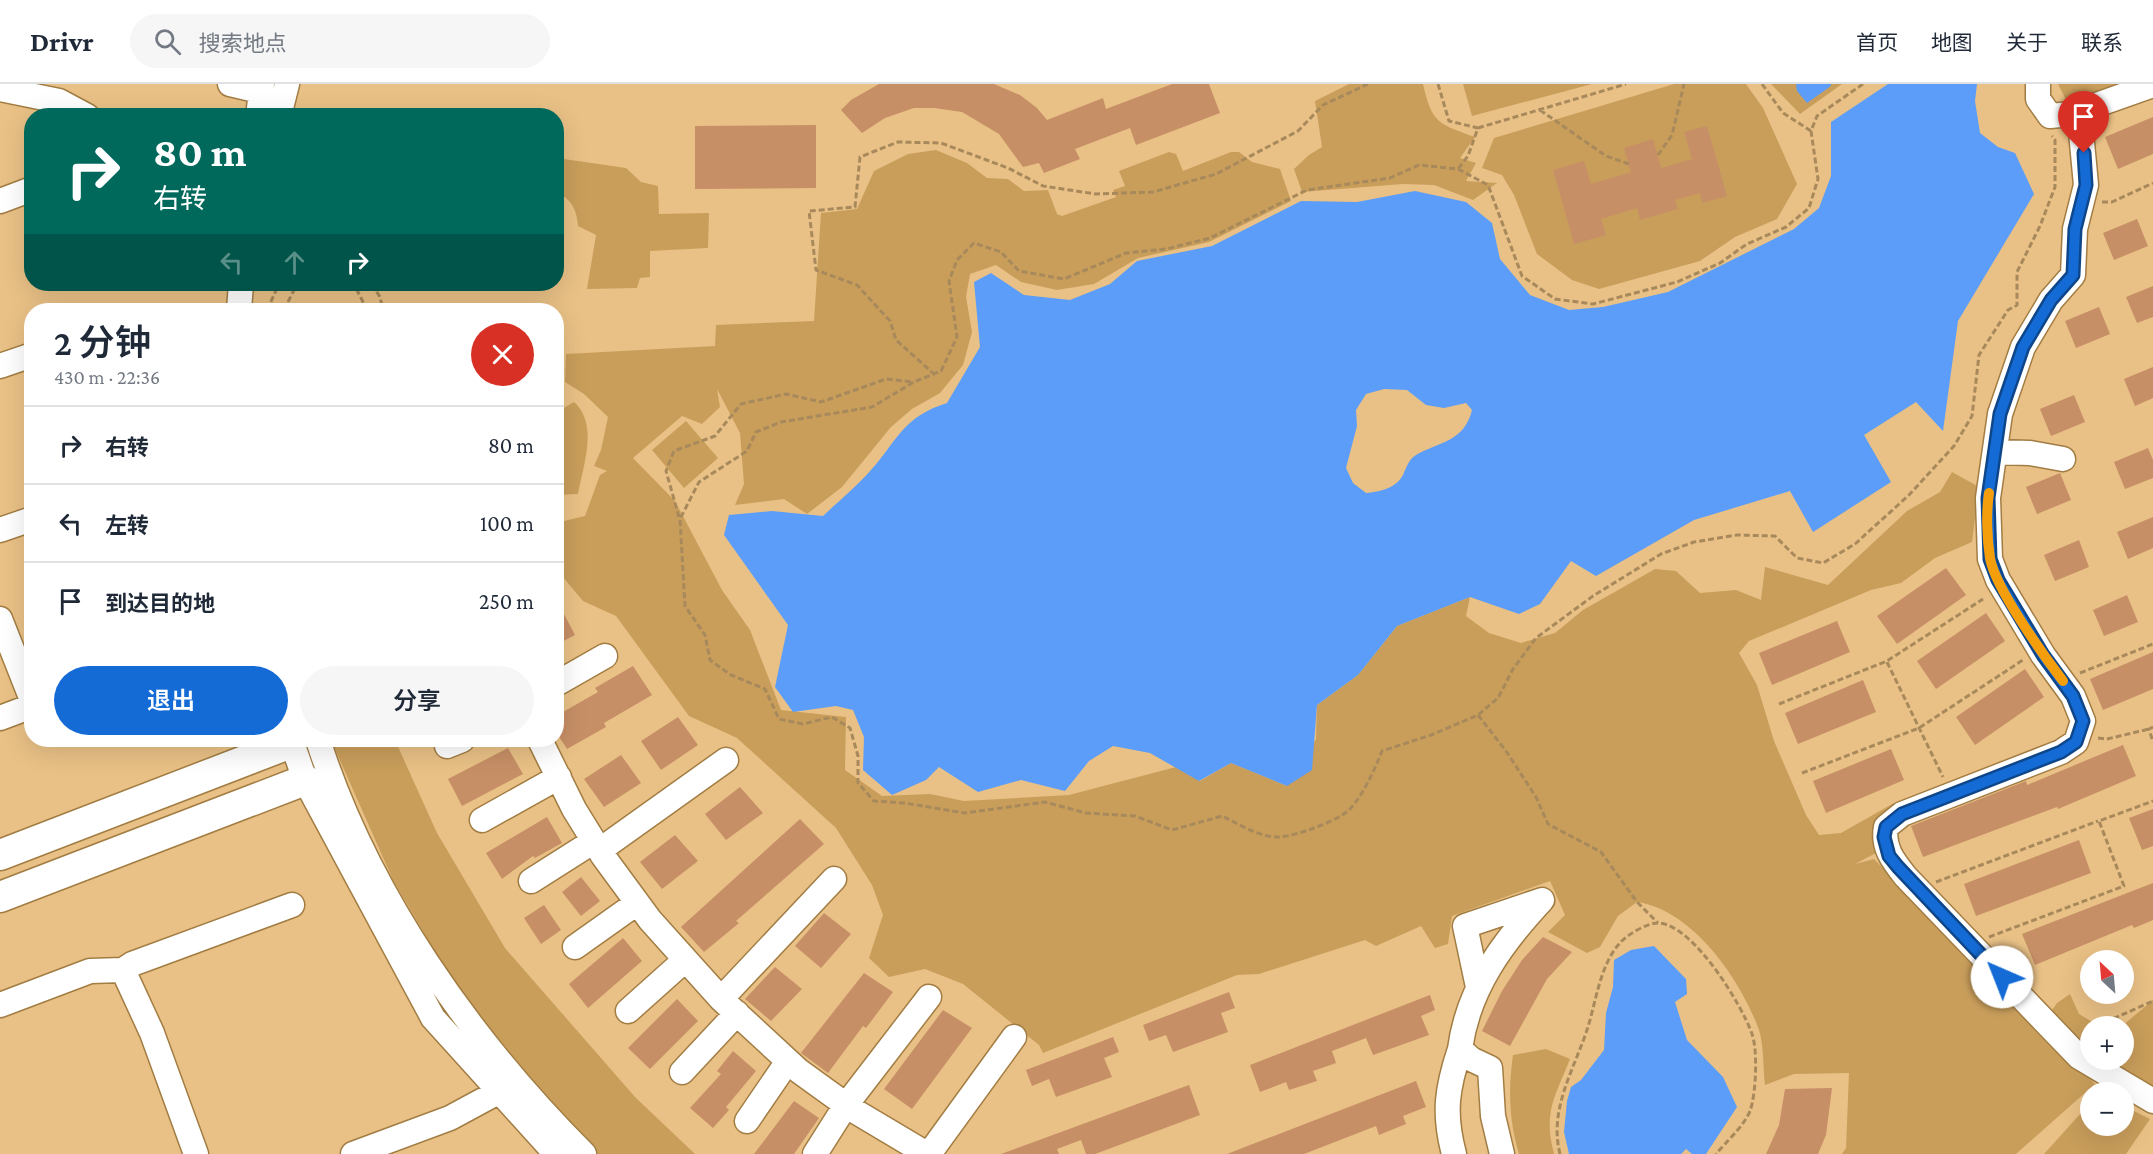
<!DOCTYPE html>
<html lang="zh">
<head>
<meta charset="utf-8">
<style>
  :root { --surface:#fff; --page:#f6f6f7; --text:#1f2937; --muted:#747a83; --line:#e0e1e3; --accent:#156bd5 }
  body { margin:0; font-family:"Crimson Pro","Noto Sans SC",serif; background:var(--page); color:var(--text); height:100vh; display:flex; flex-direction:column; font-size:22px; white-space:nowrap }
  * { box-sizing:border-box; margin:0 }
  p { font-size:20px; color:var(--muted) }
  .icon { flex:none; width:33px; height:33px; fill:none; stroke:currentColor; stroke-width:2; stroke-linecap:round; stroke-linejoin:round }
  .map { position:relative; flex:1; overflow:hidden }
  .panel { position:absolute; left:24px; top:219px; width:540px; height:444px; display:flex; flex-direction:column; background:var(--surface); border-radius:24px; box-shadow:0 6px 24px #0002 }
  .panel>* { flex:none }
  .hud { position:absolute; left:24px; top:24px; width:540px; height:183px; border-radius:24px; box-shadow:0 6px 24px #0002; background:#00695c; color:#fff; overflow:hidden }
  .needle { width:39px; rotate:334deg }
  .fabs { position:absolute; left:2080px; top:866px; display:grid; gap:12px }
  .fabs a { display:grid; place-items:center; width:54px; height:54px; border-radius:50%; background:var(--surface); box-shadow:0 6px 24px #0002; font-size:30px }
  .pin { position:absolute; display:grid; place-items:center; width:51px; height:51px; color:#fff; margin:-62px -26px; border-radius:50% 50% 50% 0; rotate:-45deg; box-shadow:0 0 6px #0007 }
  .pin .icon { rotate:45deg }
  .me { position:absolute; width:66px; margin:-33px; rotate:316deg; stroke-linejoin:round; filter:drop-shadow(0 0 4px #0008) }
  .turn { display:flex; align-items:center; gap:21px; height:126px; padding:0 30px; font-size:27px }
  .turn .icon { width:78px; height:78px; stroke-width:2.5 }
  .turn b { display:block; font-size:42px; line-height:51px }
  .lanes { display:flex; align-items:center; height:57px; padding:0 30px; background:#0003; justify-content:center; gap:30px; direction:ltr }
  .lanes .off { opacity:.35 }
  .round { display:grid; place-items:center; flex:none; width:63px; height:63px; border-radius:32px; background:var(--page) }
  .overview { display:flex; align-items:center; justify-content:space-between; height:102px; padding:0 30px }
  h1 { font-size:36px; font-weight:600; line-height:45px }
  .action { display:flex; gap:12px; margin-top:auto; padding:12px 30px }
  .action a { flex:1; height:69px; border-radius:36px; background:var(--accent); color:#fff; font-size:24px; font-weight:600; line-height:69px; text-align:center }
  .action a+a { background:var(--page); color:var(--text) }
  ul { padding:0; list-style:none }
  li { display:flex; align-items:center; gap:18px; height:78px; padding:0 30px; border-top:2px solid var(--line) }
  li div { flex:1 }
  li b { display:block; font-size:22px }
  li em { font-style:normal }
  header { display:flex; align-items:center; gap:36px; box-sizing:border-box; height:84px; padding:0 30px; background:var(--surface); border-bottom:2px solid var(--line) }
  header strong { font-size:28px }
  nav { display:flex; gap:33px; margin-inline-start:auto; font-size:21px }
  .search { width:420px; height:54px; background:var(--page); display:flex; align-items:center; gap:15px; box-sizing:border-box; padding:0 21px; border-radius:33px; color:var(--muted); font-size:22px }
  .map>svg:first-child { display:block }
  .green { fill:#c99e5b }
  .water { fill:#5b9df9; fill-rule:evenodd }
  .building { fill:#c78f66 }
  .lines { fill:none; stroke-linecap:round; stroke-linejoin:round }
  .minor-casing { stroke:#a27d43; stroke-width:27 }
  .major-casing { stroke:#a27d43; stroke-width:33 }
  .path { stroke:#a8895b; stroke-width:3; stroke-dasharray:6 3; stroke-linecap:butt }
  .minor { stroke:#fff; stroke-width:24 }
  .major { stroke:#fff; stroke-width:30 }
  .route-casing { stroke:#0e468a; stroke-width:15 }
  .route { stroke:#156bd5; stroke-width:10 }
  .slow { stroke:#f59e0b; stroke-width:10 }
</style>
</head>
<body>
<header>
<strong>Drivr</strong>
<div class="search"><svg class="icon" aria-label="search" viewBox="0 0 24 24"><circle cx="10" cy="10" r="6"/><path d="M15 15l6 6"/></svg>搜索地点</div>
<nav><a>首页</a><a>地图</a><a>关于</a><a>联系</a></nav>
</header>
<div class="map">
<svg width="2153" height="1070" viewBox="0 0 2153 1070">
  <rect width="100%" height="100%" fill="#e9c186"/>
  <path class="green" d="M1349,0h74c9,39 15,40 52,53l-15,21 16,5 -10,18 31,2 -24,17 -39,-15 -31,-1 -101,8 -8,-23 15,-14 13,-8 -7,-46z
    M1463,0h129l-120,32z
    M1674,0h72l17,24 34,76 -20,35 -42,18 -35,24 -101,28 -27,-9 -35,-26 -23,-59 -12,-20 -20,-7 12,-30z
    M1771,0h71l-42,30z
    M2058,0h80l-68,24z
    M936,66l31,13 20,15 21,1 16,12 24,-1 9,24 5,2 54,-19 -3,-7 12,-4 -6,-15 50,-19 7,2 7,17 48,-19h8l13,10 28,7 11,32 -82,41 -71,16 -44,26 -37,6 -36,-8 -25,-17 -26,9 -4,23 6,35 -9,33 -23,28 -28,16 -21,18 -49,60 -35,27 -23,-15 -49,6 9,-21 -4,-51 -23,-44 3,18 -18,17 -20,-8 -49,42 42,43 47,89 28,40 31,80 65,7 -1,53 37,26 48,-2 34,7 105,-6 107,-28 24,14 31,-18 56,23 29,-47 1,-34 41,-30 39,-49 73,-29 -4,19 23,17 32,10 34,-10 28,-23 72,-41 21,2 24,22 36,-3 25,10 4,-33 63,18 79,-74 33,-19 12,-20 27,15 -7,55 -37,16 -34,25 -30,7 -122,51 -10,12 18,32 17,56 32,74 13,20 22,-2 53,-30 -19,30 1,20 -21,11 19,-5 221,225 -79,70h-174l4,-6 3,-75 -55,1 -29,11c-2,-17 -1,-39 -6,-55 -18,-50 -66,-120 -122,-128l-19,14 -18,31 -13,6 -39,-21 17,-17 -15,-34 -98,35 -4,28 -13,4 -14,-22 -45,20 -11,-6 -106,34 -22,1 -194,78 -4,-8 -76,-61 -38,-15 -36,8 -20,-19 14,-43 -11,-30 -36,-57 -99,-90 -48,-22 -73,-100 -33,-15 -26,-31 -1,-47 29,-7 15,-41 7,-4 -13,-5 7,-16 7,-33 -24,-23 -19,-12 1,-28 149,-8 1,-21 98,-4 7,-108 36,-4 17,-38 34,-17z
    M557,74l69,10 15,14 17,4 1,28 50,-1 -1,35 -58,3v26l-10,1 -3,10 -50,1 9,-54 -18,-9c-1,-15 -6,-27 -21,-33z
    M574,318c25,22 9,64 4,92l-21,1v-83z
    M686,337l32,37 -34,30 -32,-38z
    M331,656h64l42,93 68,115 130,149 60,57h-98l-9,-8 -122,-141 -73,-125z
    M2070,910l9,20 20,12h-8v27l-41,-40 7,-10z
    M2153,916v91l-55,-32h26l-2,-33z
    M1546,965l24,10c-15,38 -27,53 -16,95h-35c-10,-34 -11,-64 -6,-99z
    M2091,1018v23h33v-19l26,13 -24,35h-82z"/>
  <path class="water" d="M1796,0h35v2l-24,17 -10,-12z
    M1888,0h89l-2,17 5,32 18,14 17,6 19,41 -76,127 -15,110 -27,-29 -52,33 27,47 -78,50 -23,-41 -96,29 -98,56 -25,-15 -31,43 -21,10 -49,-17 -73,29 -39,49 -41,30 -5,65 -25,16 -56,-23 -32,18 -49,-28 -37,-7 -24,15 -24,30 -44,-11 -43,12 -39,-25 -13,13 -34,15 -29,-25 1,-33 -11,-27 -17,-4 -43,6 -18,-25 13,-62 -64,-90 5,-20 43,-4 51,5c16,-15 34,-30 48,-46 28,-32 32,-53 76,-67l33,-56 -6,-65 17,-9 33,22 46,5 40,-16 27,-23 75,-15 89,-45 56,1 58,-11 51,11 26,21 8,36 30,36 39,15 34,-3 65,-15 126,-63 25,-21 12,-32v-54zM1384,305l23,1 19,15 18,3 22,-5 6,7c-8,32 -31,31 -56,45 -7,4 -10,13 -13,20 -7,13 -23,17 -37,18l-13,-10 -7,-15 11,-42 -1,-16 10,-16z
    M1654,862l32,33 1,15 -12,8 12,38 36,37 14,30 -31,47h-14l-6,-5 -5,5h-112l-5,-22 3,-31 4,-14 10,-7 23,-30 2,-37 7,-26 1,-27 17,-10z"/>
  <path class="building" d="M879,0h115l26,11 17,13 10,12 56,-22 3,11 66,-25h37l11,29 -84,32 -6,-17 -55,21 5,10 -36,14 -5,-10 -16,4 -24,-33 -37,-22 -28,-4h-20l-29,10 -23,15 -21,-23 10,-10z
    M2153,33v37l-35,15 -13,-32z
    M816,41v63l-121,1v-63z
    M1707,42l20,70 -25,7 -2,-10 -25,7 3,9 -38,11 -3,-12 -36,11 5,16 -32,9 -21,-74 31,-9 7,23 40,-12 -7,-24 29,-9 8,29 31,-9 -8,-27z
    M2137,135l11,27 -34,14 -11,-27z
    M2153,202v31l-16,6 -11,-26z
    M2099,223l11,27 -34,14 -11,-27z
    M2153,283v31l-18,8 -11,-27z
    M2074,311l11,27 -34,14 -11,-27z
    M2148,364l5,12v18l-28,11 -11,-27z
    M2060,389l11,27 -34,14 -11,-27z
    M2153,433v31l-25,11 -11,-27z
    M2079,456l10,27 -34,14 -11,-26z
    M1946,484l20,27 -69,49 -20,-28z
    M2127,511l11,27 -34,14 -11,-26z
    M556,515l19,36 -19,10z
    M1986,529l19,28 -69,48 -19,-28z
    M1837,537l13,31 -78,33 -13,-32z
    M2153,568v37l-50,21 -13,-31z
    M633,582l19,29 -48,28 2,4 -39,22 -11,-17v-16l42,-24 -3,-4z
    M2025,585l19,28 -69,48 -19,-28z
    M1863,596l13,32 -78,32 -13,-31z
    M678,633l20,28 -37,25 -20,-29z
    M2123,661l13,31 -78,33 -1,-2 -134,50 -12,-31 115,-45 1,4z
    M508,664l15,26 -61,32 -14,-27z
    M1891,665l13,31 -78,33 -13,-32z
    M621,671l20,28 -37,24 -20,-28z
    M740,703l23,26 -37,27 -21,-26z
    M2153,725v37l-11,4 -13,-32z
    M547,733l15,26 -27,15 -2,-2 -31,23 -16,-26z
    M800,735l24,25 -88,77 3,2 -35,29 -23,-25z
    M675,751l23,26 -36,28 -22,-27z
    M2079,756l12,33 -115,43 -12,-32z
    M581,793l19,24 -19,15 -19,-24z
    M2153,799v37l-19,8 -2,-3 -97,40 -13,-31z
    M544,821l17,25 -20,14 -17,-26z
    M824,829l27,21 -30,34 -26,-22z
    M1543,853l29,15 -25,27 -37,67 -28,-15 20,-40 20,-31z
    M623,854l19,23 -54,47 -19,-24z
    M775,883l27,22 -31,32 -26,-22z
    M864,889l29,19 -27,36 -3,-2 -35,47 -27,-20z
    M1229,908l6,16 -14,5 7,19 -55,20 -7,-17 -17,6 -6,-16z
    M1430,911l5,15 -14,6 8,19 -56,20 -7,-17 -34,13 4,12 -23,8 4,10 -28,9 -3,-8 -26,10 -10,-27z
    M677,915l21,22 -48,48 -22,-21z
    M943,926l29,18 -60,81 -28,-20z
    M1113,953l6,15 -15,6 8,19 -56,20 -7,-18 -17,7 -6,-16z
    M733,967l23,20 -30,36 3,3 -16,18 -23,-20 31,-34 -4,-3z
    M1416,997l10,26 -23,9 3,8 -27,11 -3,-9 -72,28h-77z
    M1189,1001l11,30 -105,39h-9l-5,-14 -24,9 2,5h-58z
    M1832,1004l-6,47 -8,19h-52l13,-29 6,-36z
    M794,1017l25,17 -25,36h-40z"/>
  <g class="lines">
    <defs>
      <path id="minor" d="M230,0l30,7
        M2038,0v15l12,17 21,-2 82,-29
        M0,5l59,12 28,15
        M2079,27l7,74 -11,44 -2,46 -22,25 -28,47 -23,67 -12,84 2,61 8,21 45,75 30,41 10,25 -7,21 -15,10 -159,62 -16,13c-4,21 8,35 20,50l173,180 74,44
        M258,32l4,-32
        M279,32l8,-32
        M0,117l32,-12
        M239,226l2,-26
        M0,282l32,-11
        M1995,368l35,1 33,6
        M0,446l32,-11
        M0,535l32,81
        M556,600l49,-28
        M0,634l32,-12
        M291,656l14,40 128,238 123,136
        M318,656c49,154 152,300 266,414
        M540,656l34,69 29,47 47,64 71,79 78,72 54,39 74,44
        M447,662l15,-6
        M482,736l77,-43
        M600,766l126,-90
        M531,797l63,-40
        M575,863l62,-44
        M123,886l29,63 44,121
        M1478,903l-13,-61 77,-26c-40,43 -74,89 -82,149l11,10 19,9 3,48 9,38
        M721,915l113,-120
        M0,921l90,-34 33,-1 9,-6 160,-59
        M628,927l57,-51
        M682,988l55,-59
        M747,1037l41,-60
        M353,1070l97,-36 50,-27
        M815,1070l31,-49 83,-108
        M929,1070l85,-117
        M1454,1070c-11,-41 -7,-66 6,-105"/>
      <path id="major" d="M0,771l291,-112
        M0,813l305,-117"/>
    </defs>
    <use href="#minor" class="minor-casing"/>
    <use href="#major" class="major-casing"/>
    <path class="path" d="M1438,0l11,37 29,7 -10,28 -10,13
      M1762,0l21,29 28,18
      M1863,0l-46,32 -6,15 7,48 -9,29 -23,19 -39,17 -27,19 -43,19 -84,22 -38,-5 -33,-23 -34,-91 -30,-16 -39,-4 -29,13 -83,12 -97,48 -44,11 -40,4 -62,26 -45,-8 -18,-19 -27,-9 -17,17 -8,21 8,56 -16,34 -27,11 -42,25 -91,15 -25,10 -9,19 -48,31 -19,37 5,87 20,29 5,25 21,15 34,14 14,30 24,5 29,-7 18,11 8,28v27l16,18 30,2 61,10 80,-11 41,11 49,3 37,14 50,-14c17,8 36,21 56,21 16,0 63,-17 73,-29 14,-17 23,-37 31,-57l49,-16 47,-20 20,-17 15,-29 23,-31 57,-42 68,-42 33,-12 43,-7 38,1 22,22 26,5 32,-19 54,-49 45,-49 18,-30 7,-61 29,-45 9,-5v-33l23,-46 15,-39v-47l-3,-4
      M1540,26l66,46 23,8
      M1478,44l148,-44
      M1658,71l14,-20 12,-51
      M2102,118h10l41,-19
      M349,200l8,6 10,20
      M372,200l8,13 3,13
      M267,226l12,-26
      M284,226l10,-20 8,-6
      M935,291l-39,-35 -6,-19 -33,-36 -41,-15 -7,-59 46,-4 5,-50 38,-15 43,1 67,25 35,18 53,8 57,-2 63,-18 82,-43 25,-26 45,-21
      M679,433l-13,-46 8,-20 41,-15 26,-32 45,-10 35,8 65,-23 28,3
      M1887,578l56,115
      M2080,589l73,-29
      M1779,620l108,-43 96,-62
      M1478,631l28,36 30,46 12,27 53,28 36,50 21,21
      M2153,643l-4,2 4,13
      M2098,654l9,1 42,-10
      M1802,689l117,-45 104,-68
      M1936,798l162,-61
      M1989,853l135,-51 -25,-65 54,-20
      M2097,942l56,-25
      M2082,949l9,-4
      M1560,1070c-11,-43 12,-81 26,-121 10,-29 13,-66 33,-89 7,-9 28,-21 39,-21 35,1 84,82 94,111 6,16 4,61 -2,77 -6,15 -24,31 -34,43"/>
    <use href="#minor" class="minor"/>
    <use href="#major" class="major"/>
  </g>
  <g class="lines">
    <defs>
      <path id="route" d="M2002,893l-104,-110 -9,-11 -5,-19 2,-10 16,-13 159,-62 15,-10 7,-21 -10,-25 -30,-41 -45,-75 -8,-21 -2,-61 12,-84 23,-67 28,-47 22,-25 2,-46 11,-44 -2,-32"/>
    </defs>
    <use href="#route" class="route-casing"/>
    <use href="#route" class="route"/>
    <path class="slow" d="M1989,409c-3,19 -2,46 1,65 5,30 54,98 73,123"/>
  </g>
</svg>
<div class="fabs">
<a><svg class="needle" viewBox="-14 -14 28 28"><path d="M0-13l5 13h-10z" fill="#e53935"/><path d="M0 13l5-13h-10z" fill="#747a83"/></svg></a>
<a>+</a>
<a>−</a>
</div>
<div class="pin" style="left:2084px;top:69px;background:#d93025"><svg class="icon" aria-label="arrive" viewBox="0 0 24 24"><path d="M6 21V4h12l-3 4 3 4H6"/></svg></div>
<svg class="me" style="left:2002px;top:893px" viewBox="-20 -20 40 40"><circle r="19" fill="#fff"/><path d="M0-13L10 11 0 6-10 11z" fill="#156bd5"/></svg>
<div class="hud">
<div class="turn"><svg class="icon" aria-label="right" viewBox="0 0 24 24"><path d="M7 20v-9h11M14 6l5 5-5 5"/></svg><div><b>80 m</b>右转</div></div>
<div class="lanes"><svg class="icon off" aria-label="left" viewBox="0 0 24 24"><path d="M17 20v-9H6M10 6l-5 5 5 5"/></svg><svg class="icon off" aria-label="ahead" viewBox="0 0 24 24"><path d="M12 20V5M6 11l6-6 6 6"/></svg><svg class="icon" aria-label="right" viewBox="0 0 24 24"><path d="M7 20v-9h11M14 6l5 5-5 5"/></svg></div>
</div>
<section class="panel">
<div class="overview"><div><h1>2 分钟</h1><p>430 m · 22:36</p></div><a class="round" style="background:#d93025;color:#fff"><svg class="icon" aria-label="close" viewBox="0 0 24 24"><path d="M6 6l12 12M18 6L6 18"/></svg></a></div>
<ul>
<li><svg class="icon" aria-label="right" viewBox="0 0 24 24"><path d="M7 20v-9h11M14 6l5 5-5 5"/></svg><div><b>右转</b></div><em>80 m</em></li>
<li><svg class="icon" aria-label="left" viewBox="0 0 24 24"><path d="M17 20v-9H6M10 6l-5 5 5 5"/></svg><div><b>左转</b></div><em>100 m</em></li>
<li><svg class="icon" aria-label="arrive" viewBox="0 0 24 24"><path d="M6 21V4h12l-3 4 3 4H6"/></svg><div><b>到达目的地</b></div><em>250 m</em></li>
</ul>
<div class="action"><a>退出</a><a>分享</a></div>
</section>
</div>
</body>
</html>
